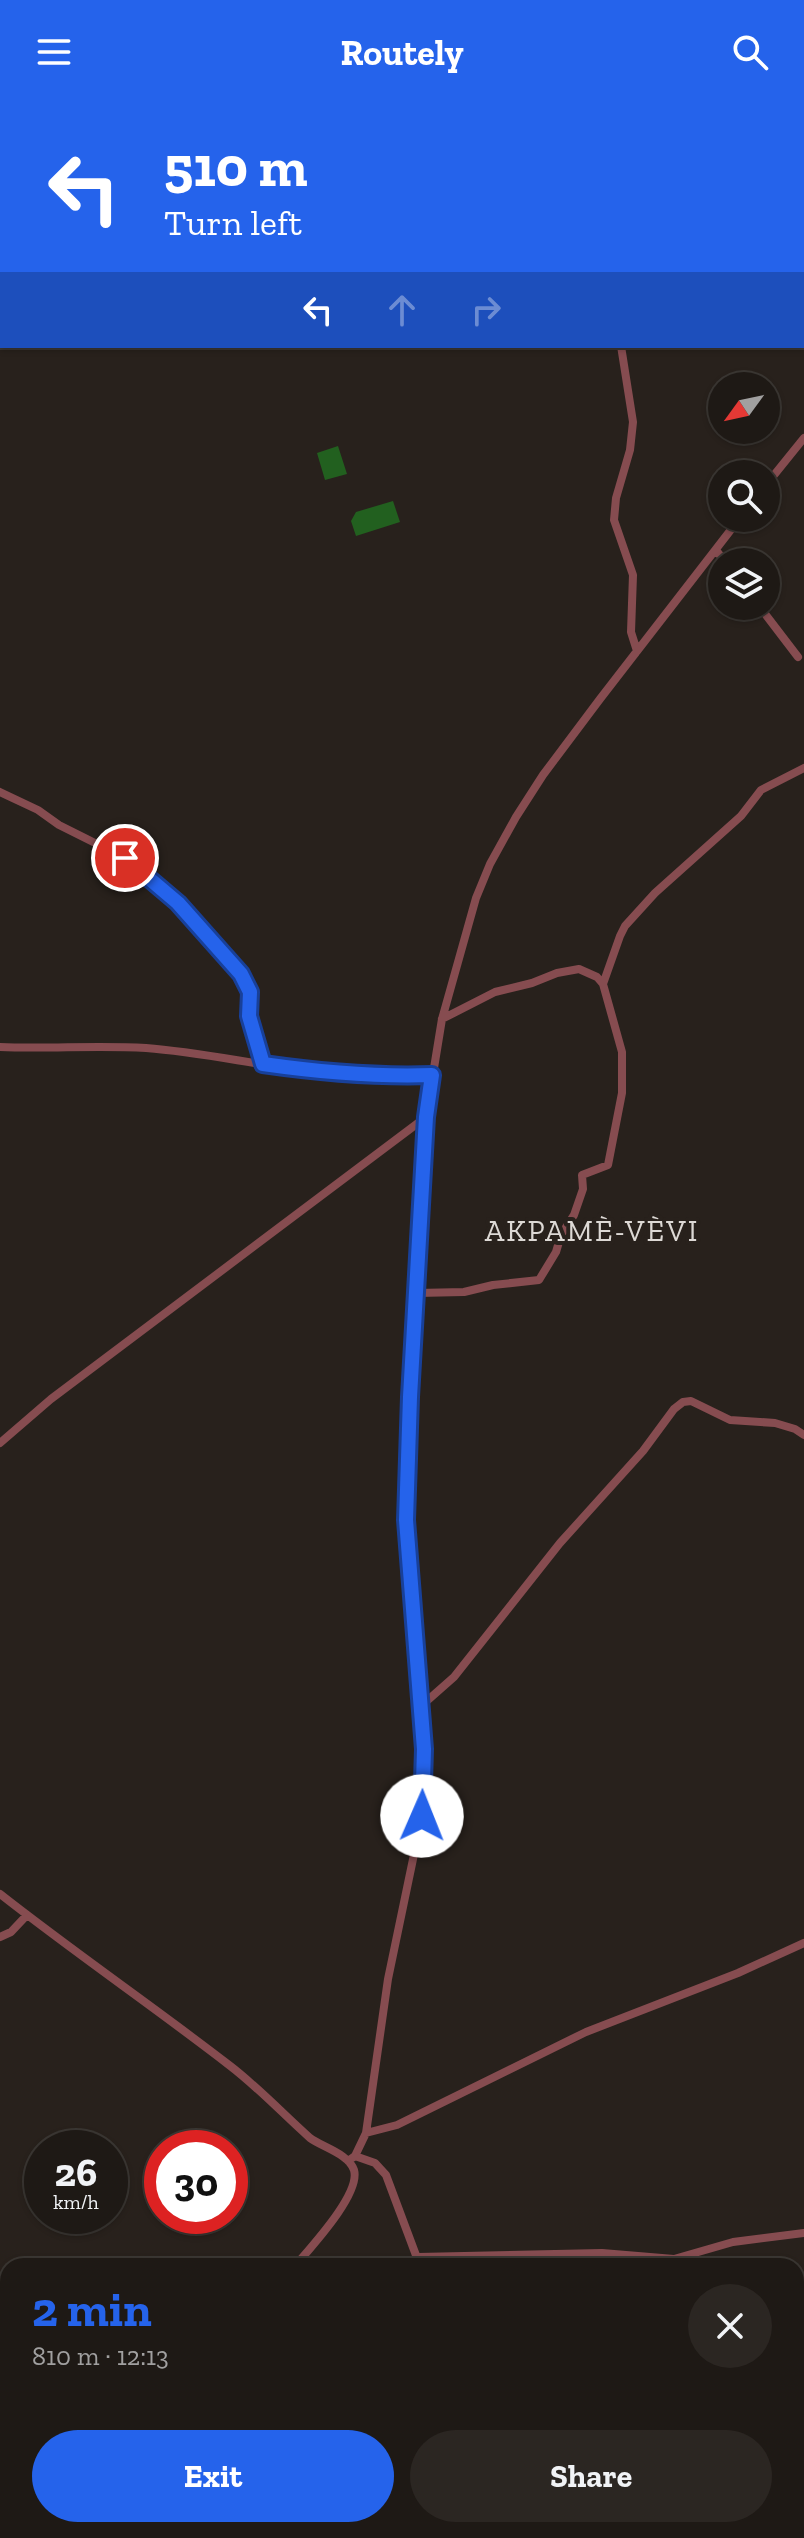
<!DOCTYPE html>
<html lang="en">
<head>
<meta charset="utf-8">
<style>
  :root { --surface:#1e1915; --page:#2b2622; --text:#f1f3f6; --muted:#a1a0a0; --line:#3c3834; --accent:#2563eb }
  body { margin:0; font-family:"Zilla Slab",serif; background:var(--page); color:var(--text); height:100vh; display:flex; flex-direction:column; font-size:30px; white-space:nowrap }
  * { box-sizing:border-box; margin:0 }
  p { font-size:26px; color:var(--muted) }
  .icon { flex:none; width:44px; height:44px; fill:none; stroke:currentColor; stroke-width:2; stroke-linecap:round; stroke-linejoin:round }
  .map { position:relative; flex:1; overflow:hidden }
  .side { position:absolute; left:0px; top:2154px; width:804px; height:280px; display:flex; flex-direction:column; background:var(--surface); border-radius:24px 24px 0 0; box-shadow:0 2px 6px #0004,0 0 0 2px var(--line) }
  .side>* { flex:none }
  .guide { position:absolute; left:0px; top:0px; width:804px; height:244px; box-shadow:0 2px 6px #0004,0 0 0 2px var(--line); background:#2563eb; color:#fff; overflow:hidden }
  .needle { width:52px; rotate:237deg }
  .tools { position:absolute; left:708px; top:268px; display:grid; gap:16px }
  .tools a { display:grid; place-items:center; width:72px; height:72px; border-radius:50%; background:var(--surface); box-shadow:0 2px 6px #0004,0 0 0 2px var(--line); font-size:40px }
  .speed { position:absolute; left:24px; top:2026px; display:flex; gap:16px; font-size:40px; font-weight:700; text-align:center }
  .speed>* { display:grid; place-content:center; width:104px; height:104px; border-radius:50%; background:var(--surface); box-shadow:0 2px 6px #0004,0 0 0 2px var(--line); line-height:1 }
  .speed small { font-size:20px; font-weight:400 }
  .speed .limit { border:12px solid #d22; background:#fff; color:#111 }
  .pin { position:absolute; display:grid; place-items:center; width:68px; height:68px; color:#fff; margin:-34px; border:4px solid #fff; border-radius:50%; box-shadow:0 2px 8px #0007 }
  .me { position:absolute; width:88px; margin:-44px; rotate:1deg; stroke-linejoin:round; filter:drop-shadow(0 0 6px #0008) }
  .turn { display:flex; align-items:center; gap:28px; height:168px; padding:0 32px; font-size:36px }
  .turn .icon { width:104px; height:104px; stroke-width:2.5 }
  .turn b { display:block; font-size:56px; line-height:68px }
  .lanes { display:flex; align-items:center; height:76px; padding:0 32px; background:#0003; justify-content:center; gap:40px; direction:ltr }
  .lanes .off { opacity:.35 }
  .round { display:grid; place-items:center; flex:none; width:84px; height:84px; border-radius:42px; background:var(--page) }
  .headline { display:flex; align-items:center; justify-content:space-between; height:136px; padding:0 32px }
  h1 { font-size:48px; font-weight:700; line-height:60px; color:var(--accent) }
  .primary-button { display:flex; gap:16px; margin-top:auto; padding:16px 32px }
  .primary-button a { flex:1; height:92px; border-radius:48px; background:var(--accent); color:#fff; font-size:32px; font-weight:700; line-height:92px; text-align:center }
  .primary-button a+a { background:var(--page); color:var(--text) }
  header { display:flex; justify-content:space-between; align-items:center; height:104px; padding:0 32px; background:var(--accent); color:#fff; font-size:36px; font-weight:700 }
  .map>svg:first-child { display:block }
  .forest { fill:#22601f }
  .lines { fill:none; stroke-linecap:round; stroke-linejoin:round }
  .minor { stroke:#864c50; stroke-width:8 }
  .route-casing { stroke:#184099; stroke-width:20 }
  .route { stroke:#2563eb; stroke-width:14 }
  .labels { text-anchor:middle; stroke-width:8; stroke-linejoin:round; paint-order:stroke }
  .quarter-label { font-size:30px; letter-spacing:2px; fill:#ddd9d5; stroke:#28211c }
</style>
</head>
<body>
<header><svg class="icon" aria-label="menu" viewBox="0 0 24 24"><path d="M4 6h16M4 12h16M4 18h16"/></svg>Routely<svg class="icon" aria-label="search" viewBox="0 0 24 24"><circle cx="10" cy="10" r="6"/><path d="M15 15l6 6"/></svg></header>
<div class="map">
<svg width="804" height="2434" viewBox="0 0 804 2434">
  <rect width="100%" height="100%" fill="#28211c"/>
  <path class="forest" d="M338,342l9,28 -22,6 -8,-27z
    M393,397l7,21 -44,14 -5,-15 5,-9z"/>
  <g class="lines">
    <path class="minor" d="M139,0v2
      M231,0v2
      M325,0v2
      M423,0v2
      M520,2l11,-2
      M557,2l1,-2
      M0,106h2
      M621,242l12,76 -3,28 -14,48 -2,22 19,55 -2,57 6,19
      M766,381l38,-47
      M716,446l9,12
      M759,502l39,51
      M0,688l38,18 21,15 66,33 53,45 63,71 9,18 -1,24 14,48
      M603,880l17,-48 5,-10 30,-33 86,-77 20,-26 43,-22
      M0,943c49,2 97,-2 146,1 39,3 77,10 115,16 57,8 113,13 171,11
      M417,1189l47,-1 29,-7 46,-5 17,-28 5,-17 13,-20 9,-26 -1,-14 26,-10 14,-72v-41l-19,-68 -6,-7 -18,-8 -22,4 -25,10 -37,9 -53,27
      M0,1339l51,-44 375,-282
      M420,1603l34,-30 106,-134 83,-92 31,-42 9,-7 8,-1 39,19 45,3 20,6 9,6
      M0,1790c75,59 154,113 229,171 29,22 54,49 81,73 12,9 39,16 44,32 7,24 -44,78 -59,96
      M0,1833l11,-5 16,-17
      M366,2029l31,-8 189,-93 152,-59 66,-30
      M355,2052l20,7 11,12 34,91
      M348,2057l7,-5 11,-23 22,-154 34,-163 2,-67 -18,-229 4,-123 16,-280 16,-98 34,-121 14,-34 26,-47 27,-42 57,-76 140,-181
      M418,2153l184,-4 72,6 59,-17 71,-9
      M478,2426l1,8
      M56,2434l7,-8"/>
  </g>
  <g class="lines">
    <defs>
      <path id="route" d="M125,754l53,45 63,71 9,18 -1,24 14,48c56,8 112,13 169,11l-6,42 -16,280 -4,123 18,229 -2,67"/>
    </defs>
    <use href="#route" class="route-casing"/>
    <use href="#route" class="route"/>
  </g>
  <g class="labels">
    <g class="quarter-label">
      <text x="592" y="1137">AKPAMÈ-VÈVI</text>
    </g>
  </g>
</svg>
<div class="tools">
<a><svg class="needle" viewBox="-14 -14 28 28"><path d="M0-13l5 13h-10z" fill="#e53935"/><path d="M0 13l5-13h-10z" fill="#a1a0a0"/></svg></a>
<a><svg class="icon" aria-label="search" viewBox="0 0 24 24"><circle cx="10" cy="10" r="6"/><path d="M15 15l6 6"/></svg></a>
<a><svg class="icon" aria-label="layers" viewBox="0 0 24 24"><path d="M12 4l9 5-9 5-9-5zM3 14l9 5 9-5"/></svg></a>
</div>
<div class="speed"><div>26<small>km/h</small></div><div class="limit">30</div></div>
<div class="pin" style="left:125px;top:754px;background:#d93025"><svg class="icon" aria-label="arrive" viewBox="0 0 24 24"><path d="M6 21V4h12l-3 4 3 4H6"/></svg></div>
<svg class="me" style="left:422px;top:1712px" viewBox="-20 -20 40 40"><circle r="19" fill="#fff"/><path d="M0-13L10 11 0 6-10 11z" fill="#2563eb"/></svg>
<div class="guide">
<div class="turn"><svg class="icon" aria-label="left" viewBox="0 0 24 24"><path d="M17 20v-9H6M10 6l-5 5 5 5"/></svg><div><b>510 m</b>Turn left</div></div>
<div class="lanes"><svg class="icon" aria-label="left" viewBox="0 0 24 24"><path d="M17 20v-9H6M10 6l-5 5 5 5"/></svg><svg class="icon off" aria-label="ahead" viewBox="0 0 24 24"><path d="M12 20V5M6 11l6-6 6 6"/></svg><svg class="icon off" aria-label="right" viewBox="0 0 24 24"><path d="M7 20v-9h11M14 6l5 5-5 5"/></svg></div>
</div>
<section class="side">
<div class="headline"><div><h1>2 min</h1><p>810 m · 12:13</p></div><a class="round"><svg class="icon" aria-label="close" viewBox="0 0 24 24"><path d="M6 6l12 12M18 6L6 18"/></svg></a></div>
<div class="primary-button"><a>Exit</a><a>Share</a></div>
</section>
</div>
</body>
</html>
